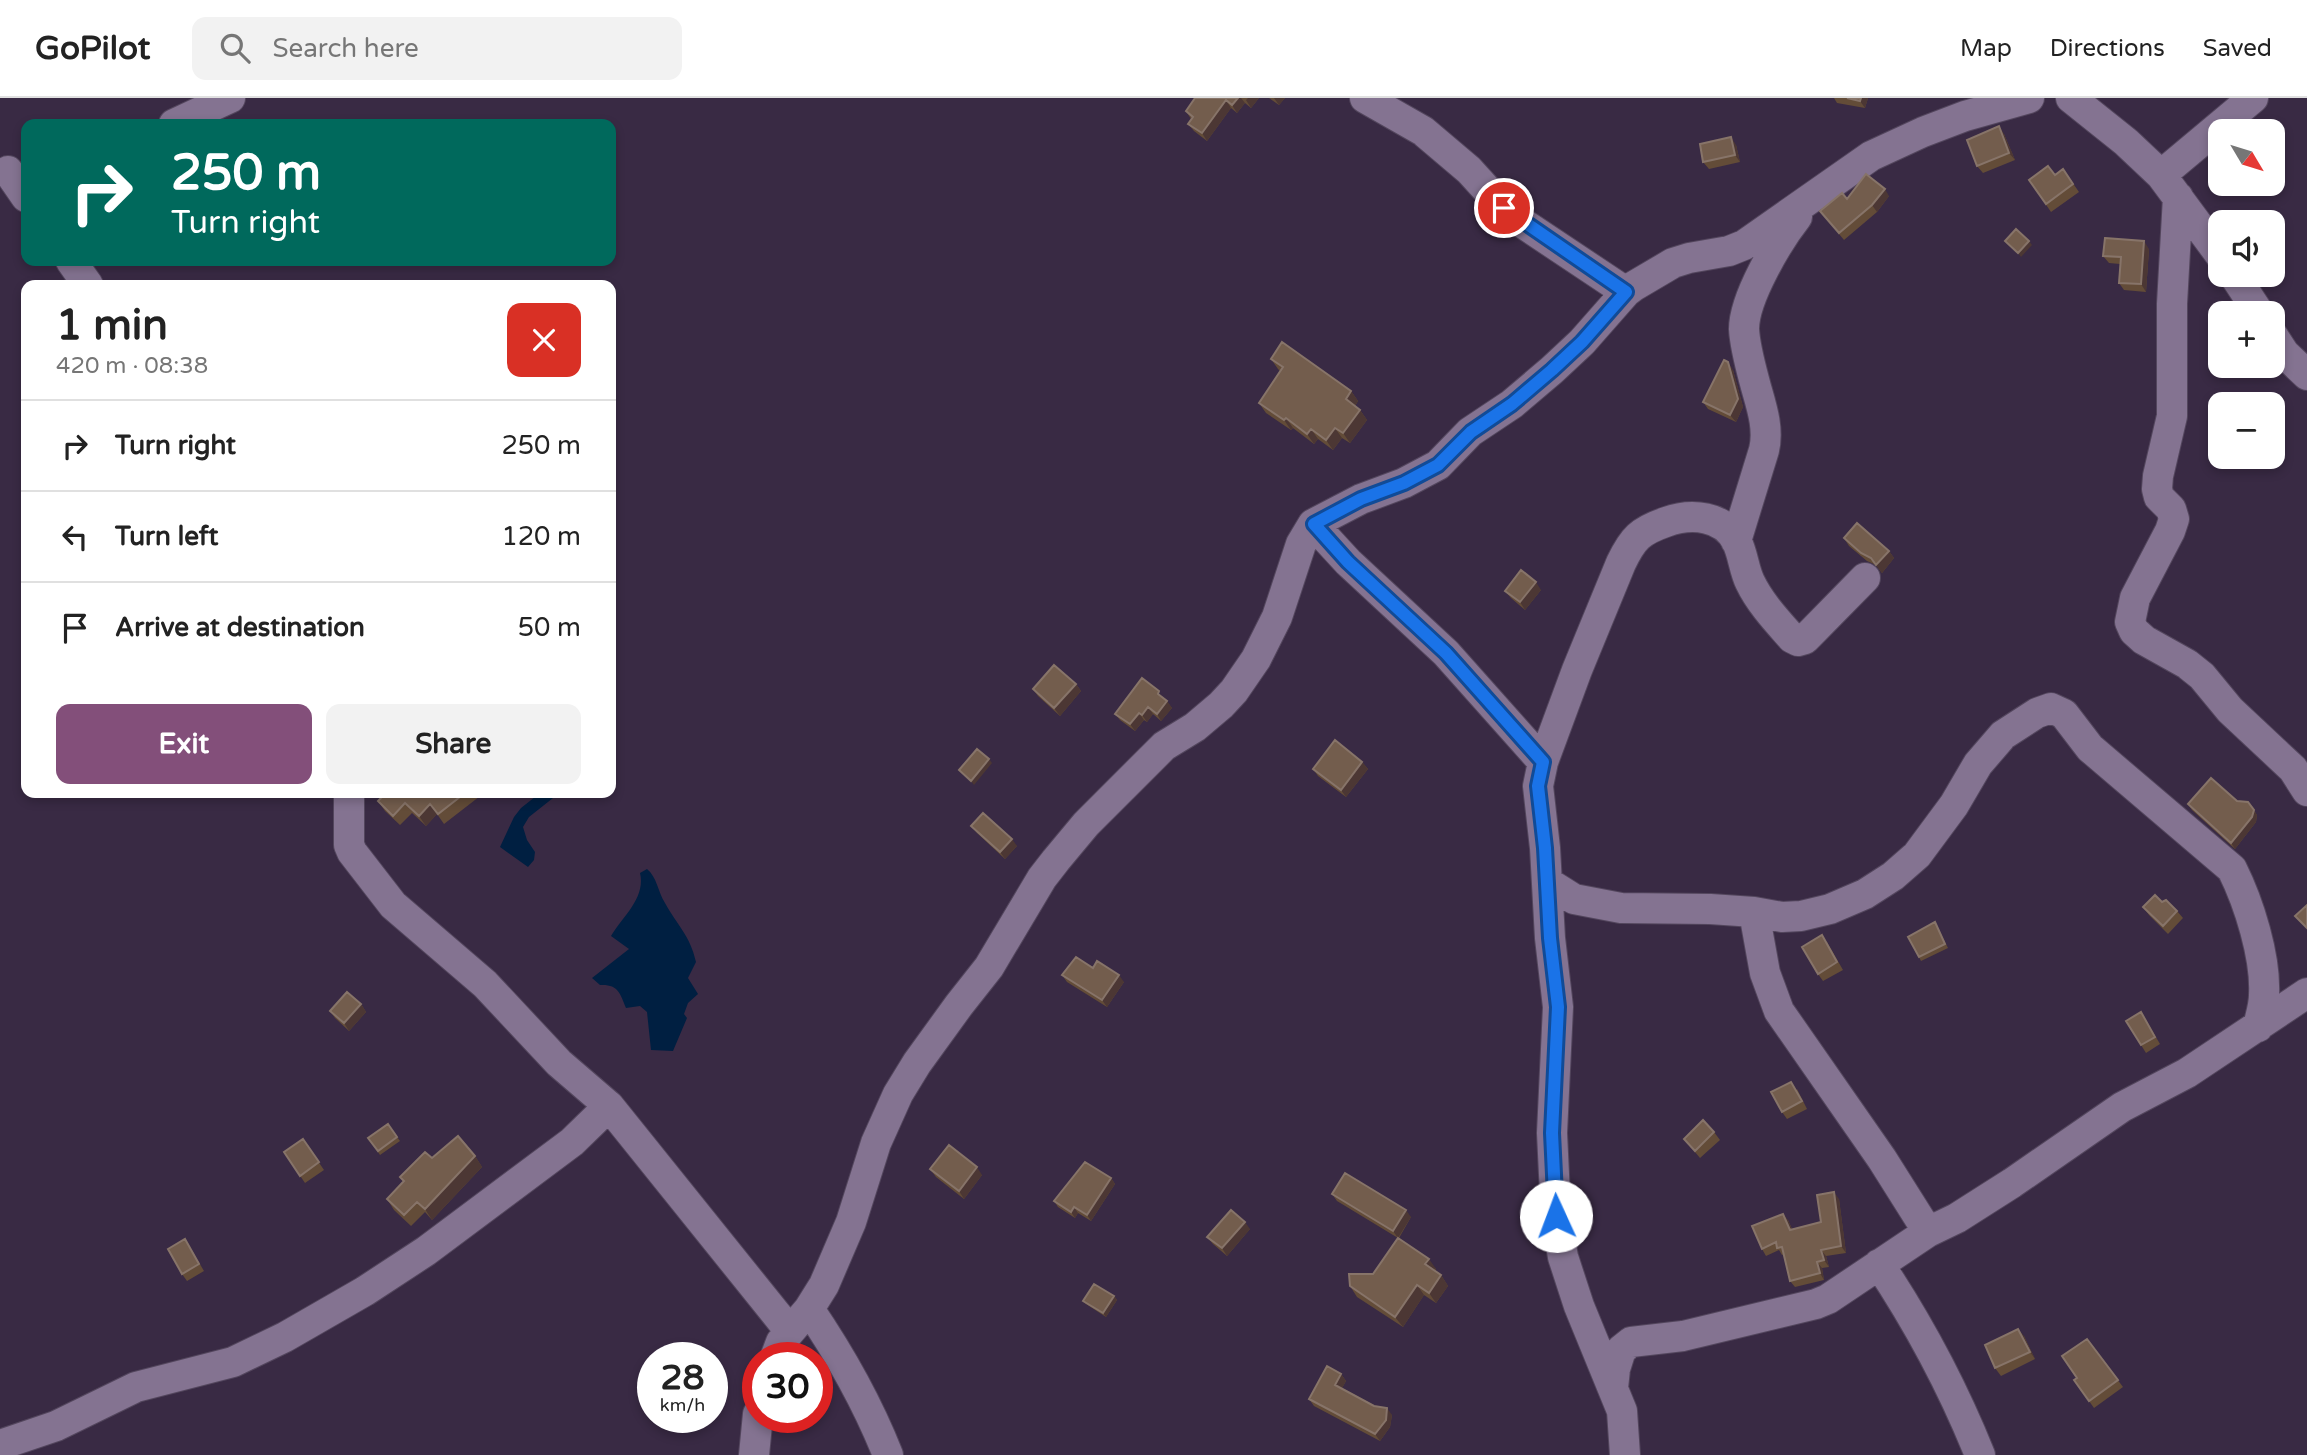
<!DOCTYPE html>
<html lang="en">
<head>
<meta charset="utf-8">
<style>
  :root { --surface:#fff; --page:#f2f2f2; --text:#222; --muted:#767676; --line:#e0e0e0; --accent:#834f7a }
  body { margin:0; font-family:"Varela Round",sans-serif; background:var(--page); color:var(--text); height:100vh; display:flex; flex-direction:column; font-size:26px; white-space:nowrap }
  * { box-sizing:border-box; margin:0 }
  p { font-size:23px; color:var(--muted) }
  .icon { flex:none; width:38px; height:38px; fill:none; stroke:currentColor; stroke-width:2; stroke-linecap:round; stroke-linejoin:round }
  .map { position:relative; flex:1; overflow:hidden }
  .side { position:absolute; left:21px; top:182px; width:595px; height:518px; display:flex; flex-direction:column; background:var(--surface); border-radius:14px; box-shadow:0 4px 10px #0003 }
  .side>* { flex:none }
  .guide { position:absolute; left:21px; top:21px; width:595px; height:147px; border-radius:14px; box-shadow:0 4px 10px #0003; background:#00695c; color:#fff; overflow:hidden }
  .needle { width:46px; rotate:128deg }
  .buttons { position:absolute; left:2208px; top:21px; display:grid; gap:14px }
  .buttons a { display:grid; place-items:center; width:77px; height:77px; border-radius:14px; background:var(--surface); box-shadow:0 4px 10px #0003; font-size:35px }
  .speed { position:absolute; left:637px; top:1244px; display:flex; gap:14px; font-size:35px; font-weight:700; text-align:center }
  .speed>* { display:grid; place-content:center; width:91px; height:91px; border-radius:50%; background:var(--surface); box-shadow:0 4px 10px #0003; line-height:1 }
  .speed small { font-size:18px; font-weight:400 }
  .speed .limit { border:10px solid #d22; background:#fff; color:#111 }
  .pin { position:absolute; display:grid; place-items:center; width:60px; height:60px; color:#fff; margin:-30px; border:4px solid #fff; border-radius:50%; box-shadow:0 2px 7px #0007 }
  .me { position:absolute; width:77px; margin:-38px; rotate:358deg; stroke-linejoin:round; filter:drop-shadow(0 0 5px #0008) }
  .turn { display:flex; align-items:center; gap:24px; height:147px; padding:0 35px; font-size:32px }
  .turn .icon { width:91px; height:91px; stroke-width:2.5 }
  .turn b { display:block; font-size:49px; line-height:60px }
  .round { display:grid; place-items:center; flex:none; width:74px; height:74px; border-radius:14px; background:var(--page) }
  .head { display:flex; align-items:center; justify-content:space-between; height:119px; padding:0 35px }
  h1 { font-size:42px; font-weight:700; line-height:52px }
  .action { display:flex; gap:14px; margin-top:auto; padding:14px 35px }
  .action a { flex:1; height:80px; border-radius:14px; background:var(--accent); color:#fff; font-size:28px; font-weight:700; line-height:80px; text-align:center }
  .action a+a { background:var(--page); color:var(--text) }
  ul { padding:0; list-style:none }
  li { display:flex; align-items:center; gap:21px; height:91px; padding:0 35px; border-top:2px solid var(--line) }
  li div { flex:1 }
  li b { display:block; font-size:26px }
  li em { font-style:normal }
  header { display:flex; align-items:center; gap:42px; box-sizing:border-box; height:98px; padding:0 35px; background:var(--surface); border-bottom:2px solid var(--line) }
  header strong { font-size:33px }
  nav { display:flex; gap:38px; margin-inline-start:auto; font-size:24px }
  .search { width:490px; height:63px; background:var(--page); display:flex; align-items:center; gap:18px; box-sizing:border-box; padding:0 24px; border-radius:14px; color:var(--muted); font-size:26px }
  .map>svg:first-child { display:block }
  .water { fill:#001f41 }
  .lines { fill:none; stroke-linecap:round; stroke-linejoin:round }
  .minor-casing { stroke:#53465d; stroke-width:32 }
  .minor { stroke:#847391; stroke-width:30 }
  .wall { fill:#634c38 }
  .shaded-wall { fill:#4c3734 }
  .building { fill:#735d4d; stroke:#877469; stroke-width:2 }
  .route-casing { stroke:#114b97; stroke-width:18 }
  .route { stroke:#1a73e8; stroke-width:12 }
</style>
</head>
<body>
<header>
<strong>GoPilot</strong>
<div class="search"><svg class="icon" aria-label="search" viewBox="0 0 24 24"><circle cx="10" cy="10" r="6"/><path d="M15 15l6 6"/></svg>Search here</div>
<nav><a>Map</a><a>Directions</a><a>Saved</a></nav>
</header>
<div class="map">
<svg width="2307" height="1357" viewBox="0 0 2307 1357">
  <rect width="100%" height="100%" fill="#392a44"/>
  <path class="water" d="M540,695h15l-2,5 -24,19 -6,10 4,13 8,12 -1,8 -6,7 -28,-20 14,-30 7,-9z
    M647,771c10,8 11,23 18,34 12,22 25,32 31,59l-8,16 10,16 -10,9 -4,11 3,4 -14,33 -22,-1 -4,-38 -7,-6 -14,2c-6,-15 -8,-24 -26,-23l-8,-7 37,-29 -18,-13c11,-19 35,-38 29,-63z"/>
  <g class="lines">
    <defs>
      <path id="minor" d="M1365,0l58,33 46,39 40,44 117,78
        M2071,0l55,44 35,33 60,81
        M174,26l56,-26
        M8,73l18,26
        M2161,77l92,-77
        M2178,99l-6,107v112l-14,60 -1,13 2,8 12,12 3,10 -4,12 -35,67 -5,24 4,9 10,9 43,24 15,12 28,34 63,59 14,22
        M71,163l17,24
        M2234,177l25,38
        M2273,238l11,17 23,22
        M1313,426l35,38 98,91 97,109
        M1736,443l28,-91c5,-21 -2,-42 -8,-63 -5,-19 -11,-39 -12,-58 0,-31 34,-88 53,-112
        M349,695v52l3,7 41,53 92,79 74,79 50,43 180,224
        M1547,784l27,17 47,9 89,1 44,3 28,5 19,-1 29,-7 35,-15 28,-18 24,-21 37,-50 24,-41 25,-29 34,-22 14,-5 13,6 26,34 142,121c17,34 34,88 32,126 0,11 -4,22 -6,32
        M1754,814l11,61 14,38 103,148 46,73
        M1879,1166c40,60 74,124 101,191
        M809,1211c32,47 58,93 79,146
        M775,1260l6,-16 28,-33 15,-24 27,-63 25,-79 22,-49 19,-31 42,-58 30,-38 53,-89 14,-18 30,-36 78,-78 31,-19 26,-22 13,-14 22,-32 21,-42 24,-73 12,-20 48,-25 43,-16 34,-18 32,-33 42,-28 40,-34 30,-28 44,-50 8,-6 39,-23 16,-5 40,-7 15,-6 127,-89 52,-24 42,-16 64,-18
        M1613,1290l2,-19 6,-19 10,-8 52,-6 133,-32 12,-5 100,-67 29,-14 55,-35 110,-76 65,-34 120,-80
        M0,1347l56,-19 80,-39 97,-25 52,-25 80,-46 61,-40 146,-109 37,-36
        M754,1357l4,-41
        M1625,1357l-3,-44 -43,-105 -16,-49 -7,-41 -4,-83 6,-126 -8,-69 -5,-90 -7,-62 5,-24 34,-92 44,-107c12,-25 19,-32 45,-41 25,-9 58,-7 71,20 6,12 7,28 13,40 10,21 27,39 42,56l6,3 7,-2 4,-4 56,-57"/>
    </defs>
    <use href="#minor" class="minor-casing"/>
    <use href="#minor" class="minor"/>
  </g>
  <path class="wall" d="M1195,0h64l-8,10 -6,-5 -8,10 -6,-5 -24,33 -13,-10 -6,-7 3,-5 -5,-8z
    M1269,0h16l-6,7z
    M1834,0h34l-3,10 -28,-5z
    M2004,36l11,26 -32,13 -6,-7z
    M1736,47l4,17 -31,7 -6,-7z
    M2063,71l16,23 -28,20 -22,-32 26,-5z
    M1889,98l-12,16 -33,28 -24,-29 27,-12z
    M2149,151l-3,43 -22,-2 -5,-7 1,-19 -11,-1 -6,-7z
    M1271,261l80,32 7,10 -3,5 5,4 7,10 -17,23 -8,-5 -9,12 -15,-11 -4,5 -21,-16 -2,2 -25,-17 -7,-10 21,-32 -2,-2z
    M1733,272l10,37 -7,15 -28,-13 -5,-7z
    M1844,440l45,13 5,7 -12,15 -6,-8 -9,-4 -18,-15z
    M1541,492l-16,20 -14,-12 -6,-7z
    M1076,586l5,7 -21,25 -22,-20 -5,-7z
    M1164,600l8,10 -11,13 -8,-7 -6,8 -3,-2 -9,11 -15,-11 -5,-6z
    M1362,664l6,7 -22,28 -28,-21 -5,-7z
    M386,695h98l-40,31 -7,-10 -11,12 -14,-13 -12,12 -15,-14 -7,-10z
    M2237,703l11,1 9,13 -1,7 -21,27 -43,-39 -4,-6z
    M971,728l46,20 -12,13 -28,-26z
    M2162,804l15,9 6,7 -15,16 -19,-19 -6,-8z
    M1935,824l13,26 -27,13 -2,-4z
    M1827,844l16,28 -20,11 -5,-7z
    M1062,877l62,7 -17,25 -40,-25z
    M361,906l5,8 -17,19 -14,-13 -5,-7z
    M2146,922l14,24 -14,9 -5,-8z
    M1797,991l10,20 -20,10 -5,-7z
    M388,1026l12,17 -20,14 -12,-17z
    M1714,1034l6,8 -20,18 -16,-19z
    M303,1041l21,31 -19,13 -21,-31z
    M475,1058l7,11 -50,53 -7,-8 -14,14 -17,-16 -7,-11 16,-17 -3,-5 32,-19z
    M930,1071l52,6 -18,24 -28,-22z
    M1111,1080l4,6 -24,37 -13,-8 -3,5 -17,-11 -4,-6z
    M1332,1096l79,23 -12,21 37,31 -1,2 6,4 7,11 -12,17 -12,-8 -21,32 -46,-30 -7,-11 23,-12 25,-36 -61,-37z
    M1839,1101l7,54 -20,3 3,11 -7,1 2,12 -29,7 -5,-6 -6,-27 -2,1 -3,-5 -13,6 -4,-7 26,-29 4,9 29,-7z
    M1250,1131l-23,27 -14,-12 -6,-7z
    M185,1141l19,32 -17,10 -5,-7z
    M1114,1198l3,4 -11,17 -20,-13 -3,-3z
    M2024,1238l11,23 -34,17 -6,-8z
    M2087,1241l36,48 -29,21 -20,-28 3,-2z
    M1341,1276l5,7 -4,7 50,27 -2,12 -10,14 -66,-35 -5,-7z"/>
  <path class="shaded-wall" d="M1238,0h3l4,5 -8,10 -5,-8z
    M1248,0h11l-8,10 -5,-8z
    M1274,0h11l-6,7z
    M1861,0h7l-3,10 -5,-7z
    M1226,2l5,8 -24,33 -5,-8z
    M1999,28l5,8 11,26 -6,-7z
    M1731,39l5,8 4,17 -5,-7z
    M1885,91l4,7 -12,16 -5,-7z
    M2029,143l3,4 -11,12 -3,-4z
    M2144,143l5,8 -3,43 -5,-8z
    M1728,264l5,8 10,37 -7,15 -6,-7z
    M1351,293l7,10 -5,8 -7,-10z
    M1360,312l7,10 -17,23 -7,-10z
    M1286,320l7,10 -2,2 -7,-10z
    M1335,330l7,10 -9,12 -7,-10z
    M1311,331l7,10 -4,5 -7,-10z
    M1889,453l5,7 -12,15 -6,-8z
    M1536,484l5,8 -16,20 -5,-8z
    M1076,586l5,7 -21,25 -6,-8z
    M1167,603l5,7 -11,13 -4,-7z
    M1148,609l5,7 -6,8 -5,-7z
    M1139,615l5,7 -9,11 -5,-7z
    M989,661l3,4 -18,22 -3,-4z
    M1362,664l6,7 -22,28 -5,-7z
    M430,706l7,10 -11,12 -7,-10z
    M2254,712l3,5 -1,7 -21,27 -4,-6z
    M1012,741l5,7 -12,13 -5,-7z
    M1119,877l5,7 -17,25 -5,-7z
    M361,906l5,8 -17,19 -5,-8z
    M475,1058l7,11 -50,53 -7,-11z
    M977,1069l5,8 -18,24 -5,-8z
    M1111,1080l4,6 -24,37 -4,-6z
    M1834,1094l5,7 7,54 -5,-7z
    M1074,1109l4,6 -3,5 -4,-6z
    M1406,1112l5,7 -13,21 -5,-7z
    M1783,1116l5,6 7,16 -5,-6z
    M1245,1124l5,7 -23,27 -5,-8z
    M1821,1152l5,6 3,11 -5,-7z
    M1429,1161l7,10 -4,6 -7,-11z
    M1817,1164l5,6 2,12 -4,-7z
    M1441,1177l7,11 -12,17 -7,-10z
    M1417,1187l7,10 -21,32 -8,-10z
    M1114,1198l3,4 -11,17 -3,-4z
    M2018,1231l6,7 11,23 -5,-7z
    M1341,1276l5,7 -6,11 -5,-7z
    M1387,1310l5,7 -2,12 -10,14 -5,-7z"/>
  <path class="building" d="M1195,0h43l-6,7 -6,-5 -24,33 -14,-9 5,-7 -7,-6z
    M1847,0h14l-1,3z
    M1999,28l10,27 -32,13 -10,-26z
    M1731,39l4,18 -32,7 -3,-18z
    M2048,68l7,9 8,-6 10,15 -27,20 -17,-24z
    M1866,76l19,15 -13,16 -33,28 -19,-22 22,-18 5,6z
    M2016,131l13,12 -11,12 -13,-12z
    M2105,140l39,3 -3,43 -22,-1 2,-26 -18,-1z
    M1282,244l69,49 -5,8 14,11 -17,23 -8,-5 -9,12 -15,-11 -4,5 -21,-16 -2,2 -25,-17 24,-36 -12,-8z
    M1724,262l4,2 10,37 -8,16 -27,-13z
    M1857,425l32,28 -13,14 -5,-7 -10,-5 -17,-15z
    M1521,472l15,12 -16,20 -15,-11z
    M1054,567l22,19 -22,24 -21,-19z
    M1142,580l17,13 -1,3 9,7 -10,13 -9,-7 -6,8 -3,-2 -9,11 -15,-10z
    M1335,642l27,22 -21,28 -28,-21z
    M977,651l12,10 -18,22 -12,-11z
    M2211,680l26,23 11,1 6,8 -2,7 -21,26 -43,-39z
    M386,695h79l-27,21 -8,-10 -11,12 -14,-13 -12,13 -15,-15z
    M983,715l29,26 -12,13 -29,-26z
    M2155,797l7,7 4,-2 11,11 -14,15 -20,-19z
    M2307,807v23l-12,-12z
    M1935,824l10,22 -26,13 -11,-20z
    M1822,837l15,27 -19,12 -16,-27z
    M1076,859l17,11 4,-7 22,14 -17,25 -40,-25z
    M347,894l14,12 -17,19 -14,-12z
    M2141,914l14,25 -14,8 -15,-24z
    M1791,984l11,19 -20,11 -11,-20z
    M1703,1022l11,12 -19,19 -11,-12z
    M388,1026l9,13 -19,14 -10,-13z
    M458,1038l17,20 -50,53 -8,-7 -13,13 -17,-16 17,-18 -4,-4 25,-25 7,6z
    M303,1041l16,23 -19,14 -16,-24z
    M949,1047l28,22 -18,24 -29,-22z
    M1085,1064l26,16 -24,37 -13,-8 -3,5 -17,-11z
    M1345,1075l61,37 -13,21 -61,-37z
    M1834,1094l7,54 -20,4 3,10 -7,2 3,11 -30,8 -8,-34 -5,1 -1,-6 -14,7 -10,-23 31,-12 7,16 31,-8 -4,-27z
    M1231,1112l14,12 -23,26 -15,-11z
    M1398,1140l31,21 -4,5 16,11 -12,18 -12,-8 -22,32 -45,-31 -1,-12h24z
    M185,1141l14,25 -17,10 -14,-25z
    M1094,1186l20,12 -11,17 -20,-12z
    M2018,1231l12,23 -35,16 -10,-23z
    M2087,1241l31,41 -29,21 -15,-21 3,-2 -15,-22z
    M1327,1268l14,8 -6,11 39,21 13,2 -1,12 -11,14 -66,-35z"/>
  <g class="lines">
    <defs>
      <path id="route" d="M1504,110l122,84 -44,50 -30,28 -40,34 -41,28 -33,33 -34,18 -43,16 -47,25 34,38 98,91 97,109 -5,24 7,62 5,90 8,69 -6,126 4,83"/>
    </defs>
    <use href="#route" class="route-casing"/>
    <use href="#route" class="route"/>
  </g>
</svg>
<div class="buttons">
<a><svg class="needle" viewBox="-14 -14 28 28"><path d="M0-13l5 13h-10z" fill="#e53935"/><path d="M0 13l5-13h-10z" fill="#767676"/></svg></a>
<a><svg class="icon" aria-label="sound" viewBox="0 0 24 24"><path d="M4 9h4l5-4v14l-5-4H4zM17 9q2 3 0 6"/></svg></a>
<a>+</a>
<a>−</a>
</div>
<div class="speed"><div>28<small>km/h</small></div><div class="limit">30</div></div>
<div class="pin" style="left:1504px;top:110px;background:#d93025"><svg class="icon" aria-label="arrive" viewBox="0 0 24 24"><path d="M6 21V4h12l-3 4 3 4H6"/></svg></div>
<svg class="me" style="left:1556px;top:1118px" viewBox="-20 -20 40 40"><circle r="19" fill="#fff"/><path d="M0-13L10 11 0 6-10 11z" fill="#1a73e8"/></svg>
<div class="guide">
<div class="turn"><svg class="icon" aria-label="right" viewBox="0 0 24 24"><path d="M7 20v-9h11M14 6l5 5-5 5"/></svg><div><b>250 m</b>Turn right</div></div>
</div>
<section class="side">
<div class="head"><div><h1>1 min</h1><p>420 m · 08:38</p></div><a class="round" style="background:#d93025;color:#fff"><svg class="icon" aria-label="close" viewBox="0 0 24 24"><path d="M6 6l12 12M18 6L6 18"/></svg></a></div>
<ul>
<li><svg class="icon" aria-label="right" viewBox="0 0 24 24"><path d="M7 20v-9h11M14 6l5 5-5 5"/></svg><div><b>Turn right</b></div><em>250 m</em></li>
<li><svg class="icon" aria-label="left" viewBox="0 0 24 24"><path d="M17 20v-9H6M10 6l-5 5 5 5"/></svg><div><b>Turn left</b></div><em>120 m</em></li>
<li><svg class="icon" aria-label="arrive" viewBox="0 0 24 24"><path d="M6 21V4h12l-3 4 3 4H6"/></svg><div><b>Arrive at destination</b></div><em>50 m</em></li>
</ul>
<div class="action"><a>Exit</a><a>Share</a></div>
</section>
</div>
</body>
</html>
